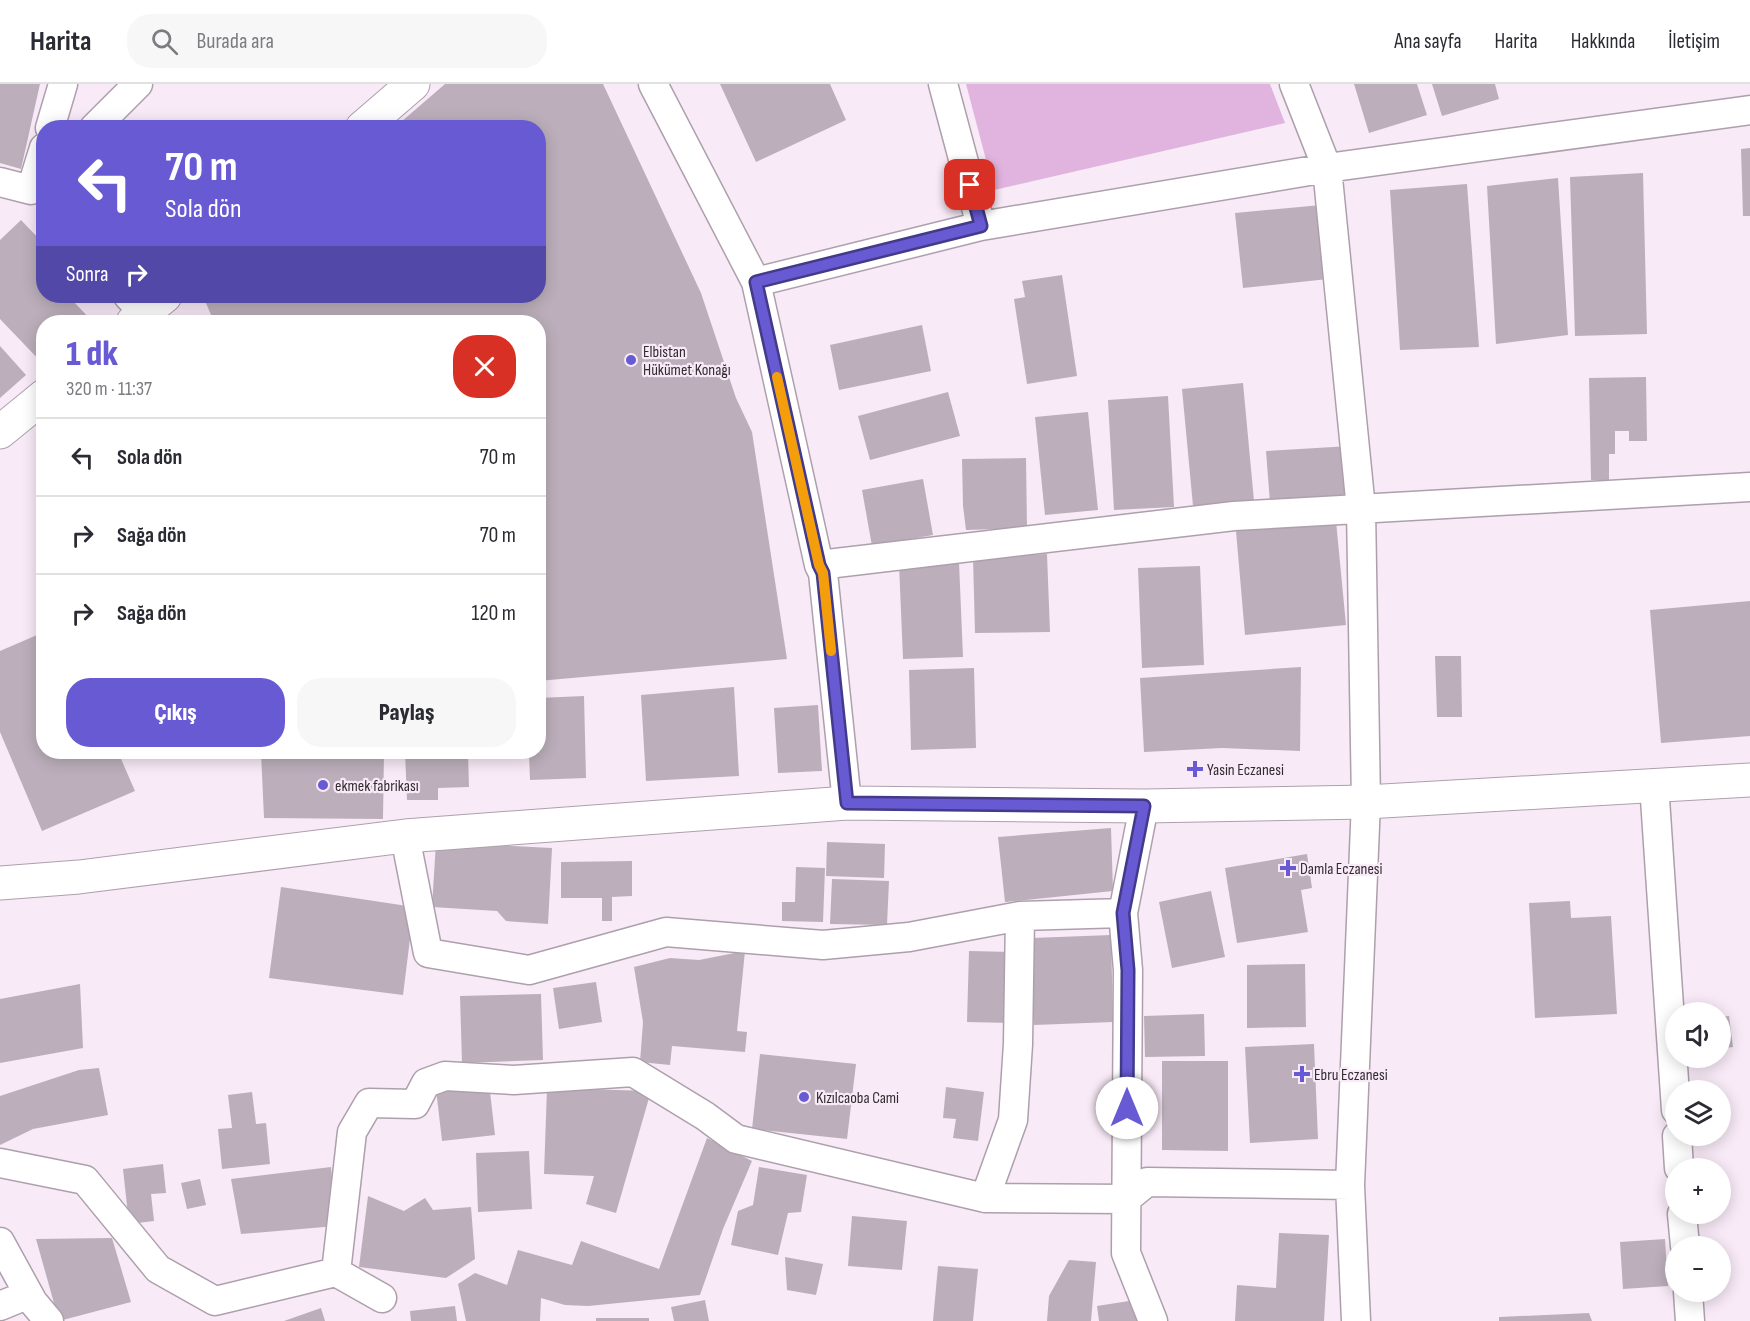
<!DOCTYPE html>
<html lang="tr">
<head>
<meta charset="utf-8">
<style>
  :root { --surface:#fff; --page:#f7f7f7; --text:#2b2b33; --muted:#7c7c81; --line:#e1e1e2; --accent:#675ad3 }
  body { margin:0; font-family:"Sofia Sans Condensed",sans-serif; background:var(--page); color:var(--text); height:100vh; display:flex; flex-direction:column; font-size:22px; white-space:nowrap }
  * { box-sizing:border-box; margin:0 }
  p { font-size:20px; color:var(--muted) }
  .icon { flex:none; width:33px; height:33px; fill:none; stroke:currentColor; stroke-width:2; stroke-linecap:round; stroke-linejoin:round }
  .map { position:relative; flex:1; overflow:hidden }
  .sheet { position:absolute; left:36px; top:231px; width:510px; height:444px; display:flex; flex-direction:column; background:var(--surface); border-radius:24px; box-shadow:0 3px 15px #0003 }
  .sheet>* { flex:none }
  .hud { position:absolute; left:36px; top:36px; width:510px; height:183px; border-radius:24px; box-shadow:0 3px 15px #0003; background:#675ad3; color:#fff; overflow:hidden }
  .controls { position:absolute; left:1665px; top:918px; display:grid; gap:12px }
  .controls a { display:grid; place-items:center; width:66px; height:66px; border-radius:50%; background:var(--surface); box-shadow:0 3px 15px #0003; font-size:30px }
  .pin { position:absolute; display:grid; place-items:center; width:51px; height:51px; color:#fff; margin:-26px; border-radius:12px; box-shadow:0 3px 9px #0006 }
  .me { position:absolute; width:66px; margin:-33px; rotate:0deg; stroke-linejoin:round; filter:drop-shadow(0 0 4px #0008) }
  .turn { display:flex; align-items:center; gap:21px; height:126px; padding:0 30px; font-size:27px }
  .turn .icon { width:78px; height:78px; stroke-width:2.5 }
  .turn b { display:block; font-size:42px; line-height:51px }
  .then { display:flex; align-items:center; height:57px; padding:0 30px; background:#0003; gap:12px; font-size:22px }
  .round { display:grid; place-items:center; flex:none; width:63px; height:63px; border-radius:24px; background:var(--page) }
  .headline { display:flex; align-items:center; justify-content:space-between; height:102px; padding:0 30px }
  h1 { font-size:36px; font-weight:800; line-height:45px; color:var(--accent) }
  .primary-button { display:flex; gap:12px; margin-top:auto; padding:12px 30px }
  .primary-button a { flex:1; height:69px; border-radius:24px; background:var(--accent); color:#fff; font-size:24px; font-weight:800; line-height:69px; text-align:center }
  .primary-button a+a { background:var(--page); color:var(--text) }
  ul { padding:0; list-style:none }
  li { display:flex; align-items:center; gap:18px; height:78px; padding:0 30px; border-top:2px solid var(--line) }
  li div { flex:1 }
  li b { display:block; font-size:22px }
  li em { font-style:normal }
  header { display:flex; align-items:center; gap:36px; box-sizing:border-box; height:84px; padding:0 30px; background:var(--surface); border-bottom:2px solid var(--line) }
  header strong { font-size:28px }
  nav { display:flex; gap:33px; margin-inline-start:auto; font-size:21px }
  .search { width:420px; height:54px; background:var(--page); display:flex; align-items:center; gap:15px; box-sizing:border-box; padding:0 21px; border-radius:24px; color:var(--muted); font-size:22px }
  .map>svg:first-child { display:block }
  .green { fill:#e1b4df }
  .building { fill:#bcafbb }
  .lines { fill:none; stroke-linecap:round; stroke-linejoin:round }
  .minor-casing { stroke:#ada0ac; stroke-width:31 }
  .secondary-casing { stroke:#ada0ac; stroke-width:35 }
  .minor { stroke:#fff; stroke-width:28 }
  .secondary { stroke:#fff; stroke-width:33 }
  .route-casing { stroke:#433a89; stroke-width:15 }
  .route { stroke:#675ad3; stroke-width:10 }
  .slow { stroke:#f59e0b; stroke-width:10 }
  .poi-dot { fill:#675ad3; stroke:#f8eaf7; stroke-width:2 }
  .labels { text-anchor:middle; stroke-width:4.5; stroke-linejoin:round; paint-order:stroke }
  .poi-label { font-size:16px; fill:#322c31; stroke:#f8eaf7; text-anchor:start }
</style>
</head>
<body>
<header>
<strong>Harita</strong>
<div class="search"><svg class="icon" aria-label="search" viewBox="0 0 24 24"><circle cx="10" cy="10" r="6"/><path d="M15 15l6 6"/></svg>Burada ara</div>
<nav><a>Ana sayfa</a><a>Harita</a><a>Hakkında</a><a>İletişim</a></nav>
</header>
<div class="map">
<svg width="1750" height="1237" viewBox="0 0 1750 1237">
  <rect width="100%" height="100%" fill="#f8eaf7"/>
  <path class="green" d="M966,0h304l15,39 -291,67z"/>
  <path class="building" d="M0,0h40l-19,85 -21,-6z
    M445,0h158l98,209 35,105 16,34 35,227 -249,22v-359h-324l-11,-26h335v-168h-144z
    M720,0h110l16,36 -90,42z
    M1354,0h63l10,31 -58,18z
    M1432,0h63l4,15 -57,17z
    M1750,64v68h-7l-2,-67z
    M1643,89l4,161 -72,2 -5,-159z
    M1558,94l10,157 -72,9 -9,-158z
    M1467,100l12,163 -79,3 -10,-160z
    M1321,121l7,74 -85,9 -8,-75z
    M21,136l23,24v52h35l-6,5 20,21h-49v43l-44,-46v-79z
    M1062,191l15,101 -50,8 -13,-85 11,-2 -3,-16z
    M922,241l9,46 -92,19 -9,-45z
    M0,262l26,29 -26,23z
    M1646,293l1,64h-18v-10h-14v23h-6v26h-18l-2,-102z
    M1243,299l11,118 -61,5 -11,-117z
    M948,308l12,44 -90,24 -12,-44z
    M1168,312l6,111 -60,3 -6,-110z
    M1088,328l10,98 -53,5 -10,-98z
    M1350,362l3,51 -83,6 -4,-52z
    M1026,374l1,70 -61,2 -3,-24 -1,-47z
    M923,395l10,56 -61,11 -10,-56z
    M1336,437l10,104 -101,10 -9,-104z
    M1047,470l3,78 -75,1 -2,-76z
    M959,478l4,95 -60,2 -4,-95z
    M1200,482l4,99 -62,3 -4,-100z
    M1750,517v135l-89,7 -11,-133z
    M44,548v120h74l17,39 -93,40 -42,-99v-81z
    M1435,572h26l1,61h-25z
    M1301,583l-1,84 -78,-3 -78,4 -4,-74z
    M974,584l2,80 -65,2 -2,-80z
    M734,603l5,89 -93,5 -5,-86z
    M584,612l2,82 -56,2 -1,-28h9v-54z
    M818,621l4,66 -44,2 -4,-65z
    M261,668h123l-1,67 -119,-1z
    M405,668h63l1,35 -31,1v12h-31z
    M1111,744l2,63 -108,11 -7,-65z
    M436,758l116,6 -4,76 -42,-3 -9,-10 -65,-4z
    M827,758l58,2 -1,34 -58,-2z
    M1307,770l5,34 -11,2 7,42 -71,11 -12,-75z
    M632,777v35l-20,1v24h-10v-23h-41v-36z
    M796,783l29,1 -2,54 -41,-1v-19h13z
    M832,795l57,2 -2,44 -57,-1z
    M281,803l133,20 -11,88 -134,-17z
    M1211,807l14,66 -53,11 -13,-66z
    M1570,817l1,17 40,-2 6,98 -82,4 -6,-115z
    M1111,851l2,87 -79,3 -2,-87z
    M745,867l-8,80 10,1 -2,20 -73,-6 -2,19 -30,-3 3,-40 -9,-55 36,-9 29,2z
    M969,867l44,1 -1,71 -45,-1z
    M1305,880l1,63 -59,1v-63z
    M596,898l6,40 -43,7 -6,-41z
    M80,900l3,64 -83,15v-64z
    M541,910l2,66 -81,3 -2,-67z
    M1204,930l1,42 -60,1 -1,-41z
    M1729,932l4,31 -13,2v-32z
    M1314,960l4,95 -68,4 -5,-96z
    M760,970l96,10 -9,75 -95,-10z
    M1162,977h66v90l-66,-1z
    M99,984l9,47 -75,14 -33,16v-49l79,-26z
    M489,999l6,52 -53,6 -6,-52z
    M946,1003l38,5 -6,49 -25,-3 3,-19 -13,-1z
    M547,1004l104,3 -35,122 -30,-9 8,-28 -50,-2z
    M252,1008l4,32 10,-1 4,41 -48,5 -4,-40 14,-1 -4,-33z
    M707,1054l45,23 -29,68 -23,66 -112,11 -23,-1 -24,-7 -1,23h-74l-8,-37 17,-11 32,12 11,-35 54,15 9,-24 78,28z
    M529,1067l3,58 -54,3 -2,-59z
    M163,1080l3,29 -15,1 3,27 -25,3 -6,-55z
    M331,1083l5,59 -95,8 -10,-55z
    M759,1083l48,8 -6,37 -13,1 -10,42 -47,-10 7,-34 15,-6z
    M200,1095l6,26 -19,4 -6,-26z
    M368,1112l36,15 21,-13 8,12 38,-3 4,52 -29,19 -87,-11z
    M852,1132l55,5 -5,49 -54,-4z
    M1279,1149l50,2 -5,86h-89l2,-36 39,3z
    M112,1154l19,64 -72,19 -23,-82z
    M1665,1155l3,47 -45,3 -3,-47z
    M785,1173l38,7 -7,31 -29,-5z
    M1069,1176l27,2 -5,59h-44l2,-25z
    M938,1182l40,3 -5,52h-40z
    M1142,1215l3,22h-46l-2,-15z
    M705,1216l4,21h-35l-3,-14z
    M455,1222l2,15h-46l-1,-10z
    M321,1224l4,13h-41z
    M1589,1229l3,8h-93v-4z
    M596,1234h53v3h-53z"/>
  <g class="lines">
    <defs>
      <path id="minor" d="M653,0l103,198 63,283 4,8 24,230
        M943,0l38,142
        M1294,0l33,84 34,341 5,293 -16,383 6,136
        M50,44l13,-44
        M94,44l44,-44
        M0,98l31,8 13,-42
        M756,198l225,-56 346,-58 423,-58
        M128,212l16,17
        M819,481l415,-49 516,-29
        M1654,700l22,326
        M405,752l23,117 101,17 137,-38 157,13 86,-8 111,-21 103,-3 21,-107
        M1123,829l5,57 -2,283 27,68
        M1677,1052l2,32
        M0,1079l85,17 73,89 57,32 121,-29
        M985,1114l28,-78 5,-76 2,-128
        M1682,1130l3,32
        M0,1158l33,60 16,19
        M1688,1208l2,29
        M382,1214l-46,-26 16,-140 17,-29 46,1 11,-21 19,-7 69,4 119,-8 72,44 31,23 249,59 141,1 21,-17 203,3
        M0,1222l17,-7 9,-8"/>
      <path id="secondary" d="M362,44l51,-44
        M133,238l32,-26
        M0,348l44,-36
        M0,799l79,-6 326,-41 442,-33 297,3 222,-4 384,-22"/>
    </defs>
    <use href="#minor" class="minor-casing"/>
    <use href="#secondary" class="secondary-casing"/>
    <use href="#minor" class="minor"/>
    <use href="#secondary" class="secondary"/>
  </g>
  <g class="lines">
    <defs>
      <path id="route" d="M970,101l11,41 -225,56 63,283 4,8 24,230 297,3 -21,107 5,57 -1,138"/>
    </defs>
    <use href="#route" class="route-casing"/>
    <use href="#route" class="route"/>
    <path class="slow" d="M777,293l42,188 4,8 8,78"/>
  </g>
  <g class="poi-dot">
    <circle cx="631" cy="276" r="6"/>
    <path d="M1192 676h6v6h6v6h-6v6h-6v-6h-6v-6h6z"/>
    <circle cx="323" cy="701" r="6"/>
    <path d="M1285 775h6v6h6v6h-6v6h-6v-6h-6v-6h6z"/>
    <path d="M1299 981h6v6h6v6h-6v6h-6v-6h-6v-6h6z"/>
    <circle cx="804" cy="1013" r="6"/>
  </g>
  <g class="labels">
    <g class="poi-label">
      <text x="643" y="273">Elbistan<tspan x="643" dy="18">Hükümet Konağı</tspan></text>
      <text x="1207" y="691">Yasin Eczanesi</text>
      <text x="335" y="707">ekmek fabrikası</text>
      <text x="1300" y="790">Damla Eczanesi</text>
      <text x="1314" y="996">Ebru Eczanesi</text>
      <text x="816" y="1019">Kızılcaoba Cami</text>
    </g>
  </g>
</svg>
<div class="controls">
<a><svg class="icon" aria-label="sound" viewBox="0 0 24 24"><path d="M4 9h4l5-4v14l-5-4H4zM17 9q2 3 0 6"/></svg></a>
<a><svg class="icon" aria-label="layers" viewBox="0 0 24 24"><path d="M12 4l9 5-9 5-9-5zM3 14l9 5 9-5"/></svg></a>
<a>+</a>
<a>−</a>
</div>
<div class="pin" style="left:970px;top:101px;background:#d93025"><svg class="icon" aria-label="arrive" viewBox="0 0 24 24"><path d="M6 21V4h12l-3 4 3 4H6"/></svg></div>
<svg class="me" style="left:1127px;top:1024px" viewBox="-20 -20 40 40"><circle r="19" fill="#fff"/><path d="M0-13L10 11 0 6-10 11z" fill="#675ad3"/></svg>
<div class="hud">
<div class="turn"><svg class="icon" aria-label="left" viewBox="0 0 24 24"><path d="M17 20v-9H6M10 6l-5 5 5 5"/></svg><div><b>70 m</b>Sola dön</div></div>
<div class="then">Sonra<svg class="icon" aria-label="right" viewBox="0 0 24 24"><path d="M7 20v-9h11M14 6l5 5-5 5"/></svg></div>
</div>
<section class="sheet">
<div class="headline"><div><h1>1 dk</h1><p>320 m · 11:37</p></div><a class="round" style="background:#d93025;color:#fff"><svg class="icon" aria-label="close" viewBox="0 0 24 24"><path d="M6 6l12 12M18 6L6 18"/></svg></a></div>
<ul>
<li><svg class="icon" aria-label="left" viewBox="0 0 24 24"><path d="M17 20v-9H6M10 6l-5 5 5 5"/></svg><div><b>Sola dön</b></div><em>70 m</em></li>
<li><svg class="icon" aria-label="right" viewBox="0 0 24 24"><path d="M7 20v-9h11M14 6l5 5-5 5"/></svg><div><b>Sağa dön</b></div><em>70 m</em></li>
<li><svg class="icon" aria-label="right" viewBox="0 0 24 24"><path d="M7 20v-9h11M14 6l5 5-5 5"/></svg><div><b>Sağa dön</b></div><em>120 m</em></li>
</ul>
<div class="primary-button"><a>Çıkış</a><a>Paylaş</a></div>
</section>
</div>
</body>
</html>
